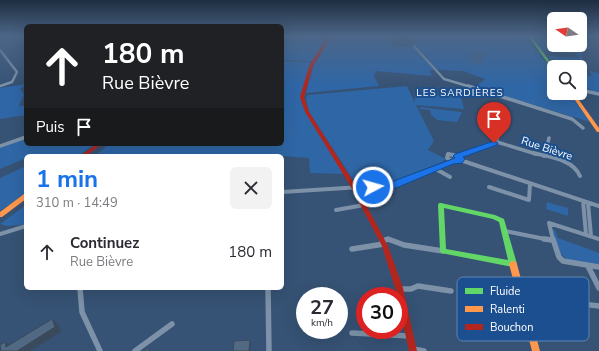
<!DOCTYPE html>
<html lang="fr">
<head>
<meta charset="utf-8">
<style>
  :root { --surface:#fff; --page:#f2f2f3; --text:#2b2b33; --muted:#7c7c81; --accent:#1a73e8 }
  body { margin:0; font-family:"Nunito Sans",sans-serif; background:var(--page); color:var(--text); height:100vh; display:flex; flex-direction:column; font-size:15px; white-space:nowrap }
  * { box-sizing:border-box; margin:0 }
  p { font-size:13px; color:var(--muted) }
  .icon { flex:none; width:22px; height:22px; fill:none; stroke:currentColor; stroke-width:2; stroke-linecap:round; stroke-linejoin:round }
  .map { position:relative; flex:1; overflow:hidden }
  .side { position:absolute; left:24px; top:154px; width:260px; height:136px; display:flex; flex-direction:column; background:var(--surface); border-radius:6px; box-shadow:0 4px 16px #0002 }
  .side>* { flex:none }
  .hud { position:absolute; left:24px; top:24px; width:260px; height:122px; border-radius:6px; box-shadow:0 4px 16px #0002; background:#202124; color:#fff; overflow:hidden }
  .needle { width:26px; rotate:283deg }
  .fabs { position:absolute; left:547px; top:12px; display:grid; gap:8px }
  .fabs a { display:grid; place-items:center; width:40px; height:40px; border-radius:6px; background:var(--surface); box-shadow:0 4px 16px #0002; font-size:20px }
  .speed { position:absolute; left:296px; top:287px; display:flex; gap:8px; font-size:20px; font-weight:700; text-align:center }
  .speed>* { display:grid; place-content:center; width:52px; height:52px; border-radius:50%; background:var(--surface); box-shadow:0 4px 16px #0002; line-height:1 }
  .speed small { font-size:10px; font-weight:400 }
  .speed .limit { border:6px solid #d22; background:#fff; color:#111 }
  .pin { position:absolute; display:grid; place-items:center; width:34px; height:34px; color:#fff; margin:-41px -17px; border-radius:50% 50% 50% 0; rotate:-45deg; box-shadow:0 0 4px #0007 }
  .pin .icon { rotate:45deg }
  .me { position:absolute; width:44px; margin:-22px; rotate:84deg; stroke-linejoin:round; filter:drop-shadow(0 0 3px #0008) }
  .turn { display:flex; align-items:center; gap:14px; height:84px; padding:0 12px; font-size:18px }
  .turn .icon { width:52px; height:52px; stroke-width:2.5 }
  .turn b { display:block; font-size:28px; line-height:34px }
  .then { display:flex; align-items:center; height:38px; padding:0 12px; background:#0003; gap:8px; font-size:15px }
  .round { display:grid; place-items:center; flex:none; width:42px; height:42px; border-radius:6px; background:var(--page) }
  .headline { display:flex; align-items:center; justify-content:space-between; height:68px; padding:0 12px }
  h1 { font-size:24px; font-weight:700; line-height:30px; color:var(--accent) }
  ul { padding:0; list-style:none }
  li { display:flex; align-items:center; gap:12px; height:60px; padding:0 12px }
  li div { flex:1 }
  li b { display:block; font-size:15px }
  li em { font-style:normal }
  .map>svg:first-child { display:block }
  .green { fill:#2f66a5 }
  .water { fill:#3b618d }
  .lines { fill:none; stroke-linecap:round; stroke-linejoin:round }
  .stream { stroke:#3b618d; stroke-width:1 }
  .street-far3 { stroke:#7d92a8; stroke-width:2.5 }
  .street-far2 { stroke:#7d92a8; stroke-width:3.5 }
  .street-far1 { stroke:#7d92a8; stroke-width:4 }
  .street { stroke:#7d92a8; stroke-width:5.5 }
  .fast { fill:#63d668; fill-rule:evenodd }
  .slow { fill:#ff974d; fill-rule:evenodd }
  .jam { fill:#b3261e; fill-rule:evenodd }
  .shaded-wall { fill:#394a5c }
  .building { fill:#526984; stroke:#394a5c }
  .route { fill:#1a73e8; stroke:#114b97 }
  .labels { text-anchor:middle; stroke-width:4; stroke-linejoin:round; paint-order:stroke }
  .far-neighbourhood-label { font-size:10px; letter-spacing:1px; fill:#fff; stroke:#1b4f8f }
  .street-label { font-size:11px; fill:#fff; stroke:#1b4f8f }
  .key { fill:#1b4f8f; stroke:#5f84b1; stroke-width:1 }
  .key-label { font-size:11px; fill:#fff }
</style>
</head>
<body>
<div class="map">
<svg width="599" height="351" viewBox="0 0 599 351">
  <rect width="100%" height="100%" fill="#365274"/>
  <path class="green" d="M282,36h41l2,7 -13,18 -30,-1z
    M325,36h71l2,2 -11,1 8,8 18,-1 21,24h-4l2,6 -56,-5 -2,5 5,10 -73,7 7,-26 13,-22z
    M403,36h122l29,37v20h15l21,29 -115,-35 10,-8 -22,-8 -25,-1 -28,-31z
    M531,36h23v9h26l3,17 -33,-3 -2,-3 31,2 -4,-5 -34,-3z
    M282,61l29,1 -10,39 43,73 -34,-1 -1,-15 -27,-2h-188l16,-12h172z
    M589,71l10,2v20l-19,-7v-11l12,1z
    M26,84l-6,5 4,5 -5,12h7v9l-26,4v-31z
    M407,86l8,17v-10l46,4 3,12 -48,-4 18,36 -6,9 18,9 -4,3 -54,21 -31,3 -46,-71 -3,-7 -2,-10 2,-3z
    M420,107l41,5 1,1 -5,9 -20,-2 -6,-5 -1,-5 -10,-1z
    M26,138v6h69l-17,12h-52v2l-26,11v-21z
    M26,166v27l-26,18v-33z
    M547,202l21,6v8l-22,-7z
    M26,205v19l-18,2 -8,-2z
    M551,229l4,1 3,8 41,15v12l-31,-5 -7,-6z"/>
  <path class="water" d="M471,50l13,2v5l-3,8h-6l-5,-4 -1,-10z"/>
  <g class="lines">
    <path class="stream" d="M98,156l10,-12"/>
    <path class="street-far3" d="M414,46l30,33 27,8
      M0,50l17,22 -5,10 -12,4"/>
    <path class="street-far2" d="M468,86l104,33 11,9
      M580,90l19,4
      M497,142v-5l4,-4
      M0,146l26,-9
      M465,154l32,-12 39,12
      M545,154l4,-16"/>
    <path class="street-far1" d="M533,153c16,4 40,6 47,23
      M448,154l10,2 2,4c-5,2 -9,1 -13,-2z
      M458,156l10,-3
      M544,156l1,-3
      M460,160l139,46
      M434,168l16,9
      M489,187l40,13 1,-16
      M282,192l111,-7 59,-24
      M583,201l3,33
      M588,203l3,33
      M336,210l28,-5
      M505,231l45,9
      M0,234l26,-8
      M386,240h3
      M553,240l-4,-17 50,16"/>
    <path class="street" d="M544,239l8,1
      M553,239l6,18 4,4 36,6
      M382,241l6,-2 16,6 39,6
      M352,249l32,-5
      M588,266l11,22
      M80,288l2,24 18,39
      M268,288l1,63
      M400,289h11l7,-3 33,5
      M566,302l33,4
      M352,333l58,3
      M413,349l11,2
      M135,351l37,-27"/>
    <path class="fast" d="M528,36h3l23,31v3h-1z
      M439,203h2l54,12 9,4 13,45 -1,2 -3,1 -72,-14 -1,-2 -2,-46zM444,208l49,11 6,3 9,38 -62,-11z"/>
    <path class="slow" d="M570,93h4l25,35v4h-2z
      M24,194h2v5l-24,18h-2v-5z
      M513,261l3,1 1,2 23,87h-8l-23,-87 1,-2z"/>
    <path class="jam" d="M323,36h3l2,6 -15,24 -9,31 5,15 47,74 32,60 15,42 14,63h-8l-10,-45v-10h-2l-2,-8 -13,-42 -31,-59 -46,-75 -5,-15 9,-31 15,-24z
      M97,144h5l-16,12h-6z"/>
  </g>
  <path class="shaded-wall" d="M52,319l6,5 3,8 -31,19h-13z
    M250,340l1,3 -1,8h-1z
    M5,342l7,4 -6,1z"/>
  <path class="building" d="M52,319l3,8 -38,24h-16l-1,-6 5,-3 1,5z
    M250,340l-1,11h-16l1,-10z
    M148,348l2,3h-6z"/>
  <linearGradient id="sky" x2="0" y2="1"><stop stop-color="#1e2d40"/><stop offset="0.42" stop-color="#4c6688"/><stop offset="1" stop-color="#4c6688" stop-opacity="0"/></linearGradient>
  <rect width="599" height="85" fill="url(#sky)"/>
  <path class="route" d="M494,141l4,2 -1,2 -34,12 2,2 -3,4 -9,1 -57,24 -23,3 -4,-4 4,-3 18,-2 64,-24 -2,-2 2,-2z"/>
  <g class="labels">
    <g class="far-neighbourhood-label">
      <text x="460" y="96">LES SARDIÈRES</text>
    </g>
    <g class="street-label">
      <text transform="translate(547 148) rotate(18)" y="4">Rue Bièvre</text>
    </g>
  </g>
  <rect x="457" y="277" width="132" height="64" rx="6" class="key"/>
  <rect x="465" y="288" width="18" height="6" fill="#63d668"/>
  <rect x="465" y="306" width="18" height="6" fill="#ff974d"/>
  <rect x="465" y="324" width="18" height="6" fill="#b3261e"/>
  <g class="key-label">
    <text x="490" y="295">Fluide</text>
    <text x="490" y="313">Ralenti</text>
    <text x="490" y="331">Bouchon</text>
  </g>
</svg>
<div class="fabs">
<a><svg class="needle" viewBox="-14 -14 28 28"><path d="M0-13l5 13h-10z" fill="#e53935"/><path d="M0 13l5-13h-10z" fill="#7c7c81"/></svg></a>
<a><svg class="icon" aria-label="search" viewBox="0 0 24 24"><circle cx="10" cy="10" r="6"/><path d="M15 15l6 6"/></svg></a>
</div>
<div class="speed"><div>27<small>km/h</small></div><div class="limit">30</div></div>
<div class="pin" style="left:494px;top:143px;background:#d93025"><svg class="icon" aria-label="arrive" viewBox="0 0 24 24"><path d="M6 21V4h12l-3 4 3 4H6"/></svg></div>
<svg class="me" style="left:373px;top:187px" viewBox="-20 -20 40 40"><circle r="17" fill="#1a73e8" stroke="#fff" stroke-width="3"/><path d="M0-11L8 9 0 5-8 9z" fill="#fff"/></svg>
<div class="hud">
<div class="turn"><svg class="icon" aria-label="ahead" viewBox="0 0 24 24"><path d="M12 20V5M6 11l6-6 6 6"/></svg><div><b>180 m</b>Rue Bièvre</div></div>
<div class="then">Puis<svg class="icon" aria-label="arrive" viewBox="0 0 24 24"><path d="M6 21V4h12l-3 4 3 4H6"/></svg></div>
</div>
<section class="side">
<div class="headline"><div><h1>1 min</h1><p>310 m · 14:49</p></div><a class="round"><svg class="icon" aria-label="close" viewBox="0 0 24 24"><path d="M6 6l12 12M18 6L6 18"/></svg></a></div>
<ul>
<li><svg class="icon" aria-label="ahead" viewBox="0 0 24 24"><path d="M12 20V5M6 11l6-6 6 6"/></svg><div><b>Continuez</b><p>Rue Bièvre</p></div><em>180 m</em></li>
</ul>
</section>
</div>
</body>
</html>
